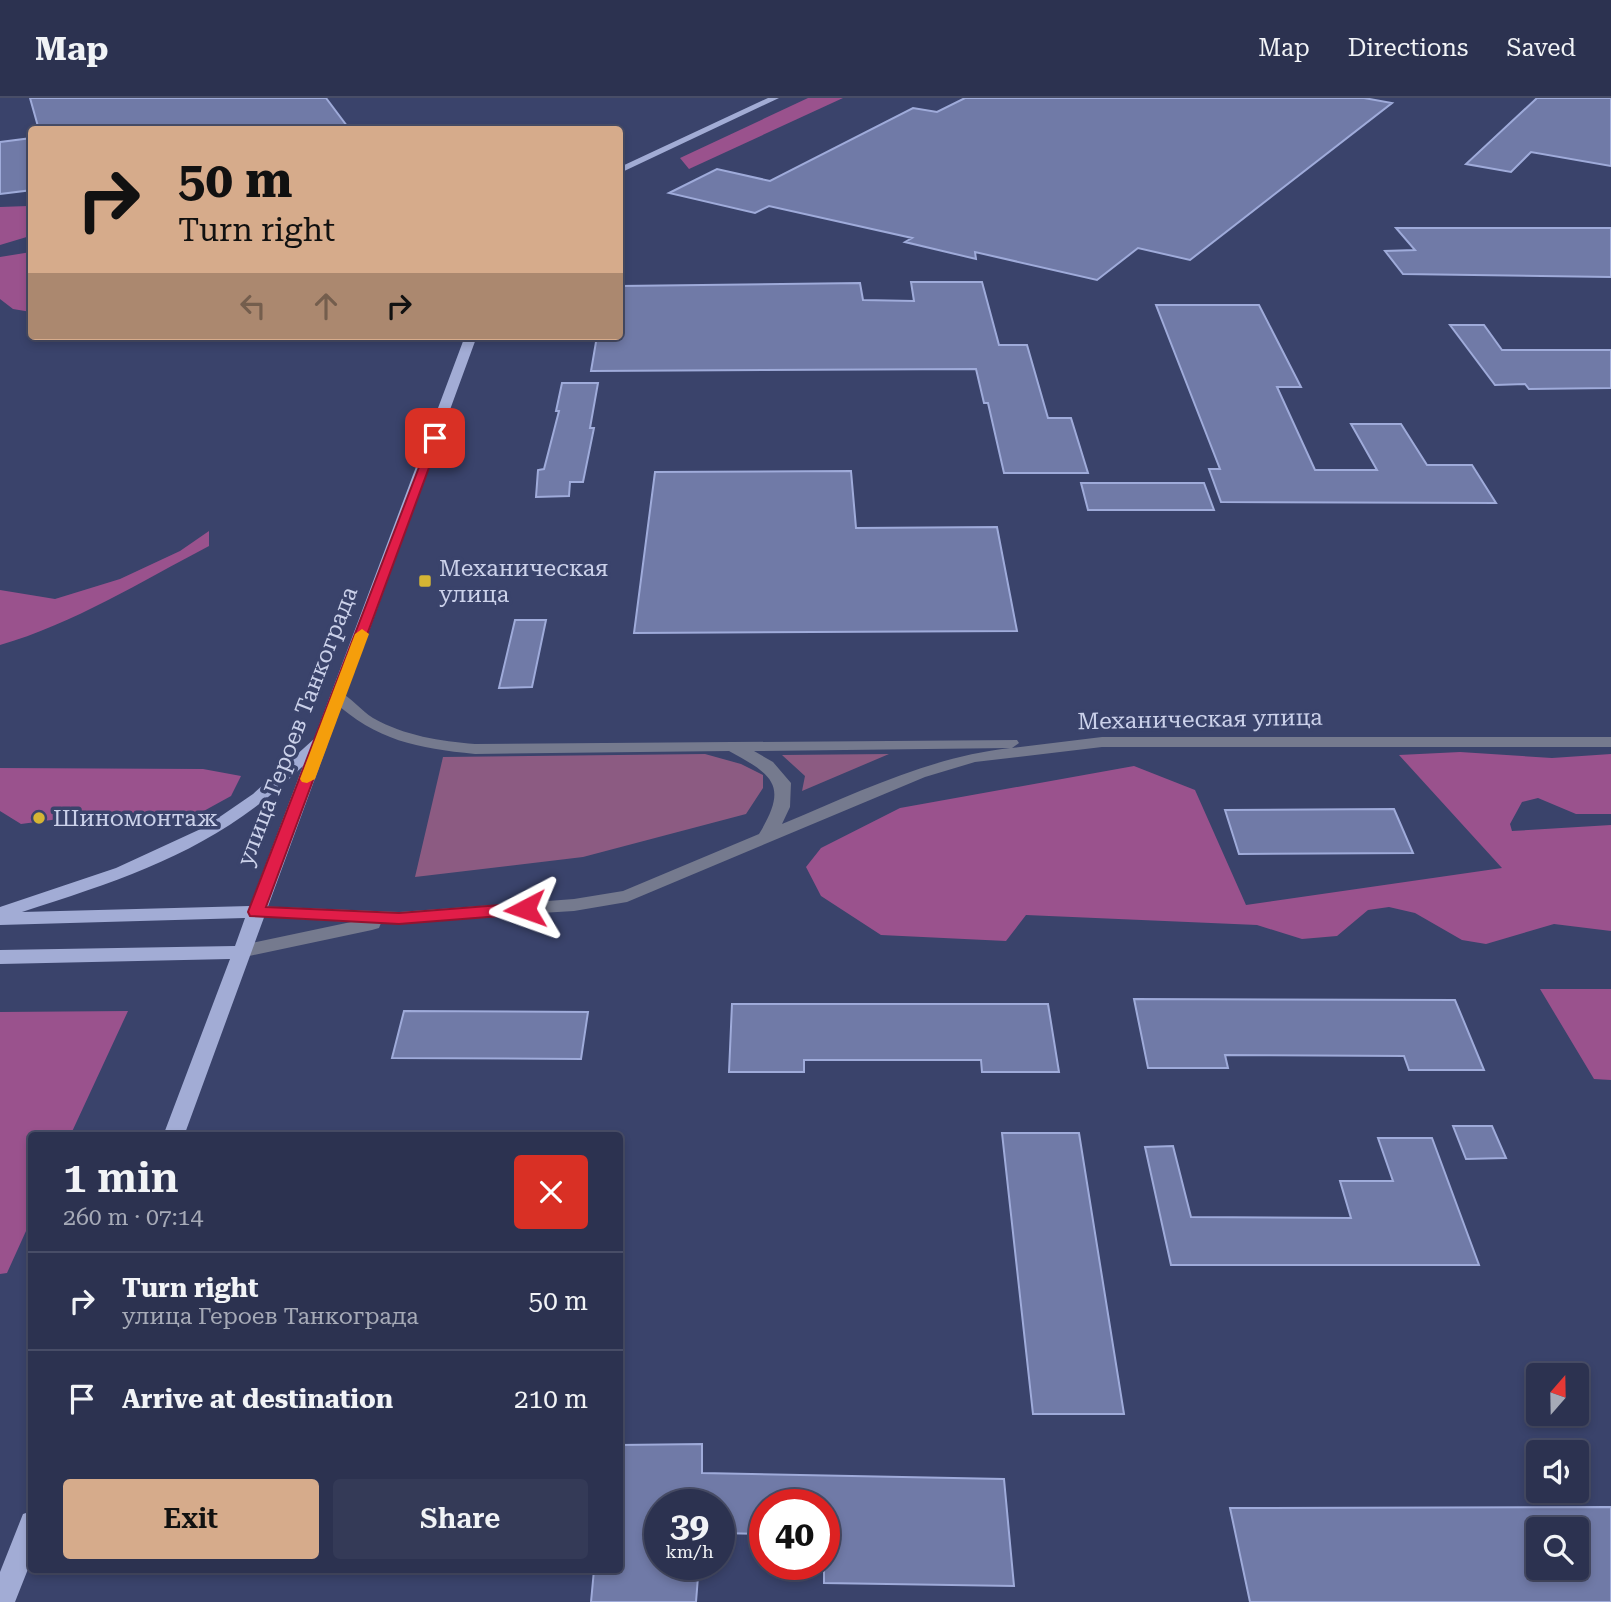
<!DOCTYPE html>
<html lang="en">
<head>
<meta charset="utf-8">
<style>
  :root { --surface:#2c3250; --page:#343a57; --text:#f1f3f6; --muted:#a6aab7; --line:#484d67; --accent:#d6ab8b }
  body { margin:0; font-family:"Roboto Serif",serif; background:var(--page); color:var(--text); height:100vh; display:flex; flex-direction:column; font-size:26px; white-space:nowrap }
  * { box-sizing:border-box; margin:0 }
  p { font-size:23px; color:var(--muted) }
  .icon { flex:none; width:38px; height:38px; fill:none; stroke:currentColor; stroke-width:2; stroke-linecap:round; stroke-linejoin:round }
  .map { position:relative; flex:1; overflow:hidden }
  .sheet { position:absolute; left:28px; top:1034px; width:595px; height:441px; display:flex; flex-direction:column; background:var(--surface); border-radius:7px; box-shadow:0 4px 10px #0003,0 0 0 2px var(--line) }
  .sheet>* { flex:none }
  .top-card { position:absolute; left:28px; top:28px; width:595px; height:214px; border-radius:7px; box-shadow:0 4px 10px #0003,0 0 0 2px var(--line); background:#d6ab8b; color:#111; overflow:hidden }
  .needle { width:46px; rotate:20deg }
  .tools { position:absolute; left:1526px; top:1265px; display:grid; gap:14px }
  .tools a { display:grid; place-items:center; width:63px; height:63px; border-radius:7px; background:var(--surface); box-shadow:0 4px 10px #0003,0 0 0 2px var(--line); font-size:35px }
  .speed { position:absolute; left:644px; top:1391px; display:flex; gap:14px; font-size:35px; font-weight:700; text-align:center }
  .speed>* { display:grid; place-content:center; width:91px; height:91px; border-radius:50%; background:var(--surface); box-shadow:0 4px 10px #0003,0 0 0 2px var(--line); line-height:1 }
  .speed small { font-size:18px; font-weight:400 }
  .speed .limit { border:10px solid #d22; background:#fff; color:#111 }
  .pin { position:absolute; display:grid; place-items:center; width:60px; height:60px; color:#fff; margin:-30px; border-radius:14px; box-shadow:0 4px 10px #0006 }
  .me { position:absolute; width:77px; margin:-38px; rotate:266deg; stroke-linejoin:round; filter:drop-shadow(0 0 5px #0008) }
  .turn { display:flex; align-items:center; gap:24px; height:147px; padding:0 35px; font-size:32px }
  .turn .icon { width:91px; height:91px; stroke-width:2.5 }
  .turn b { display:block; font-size:49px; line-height:60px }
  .lanes { display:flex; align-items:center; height:66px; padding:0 35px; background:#0003; justify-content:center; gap:35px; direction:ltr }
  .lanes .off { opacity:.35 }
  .round { display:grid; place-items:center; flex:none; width:74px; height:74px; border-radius:7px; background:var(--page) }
  .headline { display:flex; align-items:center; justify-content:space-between; height:119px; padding:0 35px }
  h1 { font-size:42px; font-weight:600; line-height:52px }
  .button { display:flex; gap:14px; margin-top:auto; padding:14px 35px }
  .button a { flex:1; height:80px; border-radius:7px; background:var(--accent); color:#111; font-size:28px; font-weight:600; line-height:80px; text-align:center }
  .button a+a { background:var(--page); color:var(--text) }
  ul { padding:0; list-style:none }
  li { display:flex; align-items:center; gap:21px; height:98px; padding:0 35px; border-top:2px solid var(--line) }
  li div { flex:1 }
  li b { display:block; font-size:26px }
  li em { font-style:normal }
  header { display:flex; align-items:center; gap:42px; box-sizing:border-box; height:98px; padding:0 35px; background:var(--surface); border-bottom:2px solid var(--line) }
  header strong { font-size:33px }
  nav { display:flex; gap:38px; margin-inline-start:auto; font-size:24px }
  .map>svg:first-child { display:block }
  .green { fill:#8c5b82 }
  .forest { fill:#9a528d }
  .building { fill:#707aa7; stroke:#9fabda; stroke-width:2; fill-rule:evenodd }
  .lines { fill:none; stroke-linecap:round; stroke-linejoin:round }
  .minor { fill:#757a8e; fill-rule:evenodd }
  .major { fill:#a2acd5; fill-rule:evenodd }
  .route { fill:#e11d48; stroke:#92132f; stroke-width:2 }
  .slow { fill:#f59e0b }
  .poi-dot { fill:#d5b534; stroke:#3a436b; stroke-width:2.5 }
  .labels { text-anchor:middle; stroke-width:7; stroke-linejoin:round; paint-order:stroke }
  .poi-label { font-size:23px; fill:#cbd1ea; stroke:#3a436b; text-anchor:start }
  .street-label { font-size:23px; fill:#cbd1ea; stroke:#3a436b }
</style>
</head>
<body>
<header>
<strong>Map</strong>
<nav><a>Map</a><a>Directions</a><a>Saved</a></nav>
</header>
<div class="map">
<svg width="1611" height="1504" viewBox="0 0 1611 1504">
  <rect width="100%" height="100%" fill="#3a436b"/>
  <path class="green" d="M705,656l36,10 22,11v13l-17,26 -163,43 -168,20 28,-120z
    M889,656l-87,37 3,-15 -23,-21z"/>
  <path class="forest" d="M808,0h35l-154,71 -9,-11z
    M28,108l2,30 -30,9v-38z
    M31,154h1l-1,60 -18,-3 -13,-10v-42z
    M209,433v15c-67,35 -136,78 -209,99v-55l55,9 65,-20 60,-28z
    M1460,654l92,6 59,-4v60h-35l-38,-16 -16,4 -12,22 2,7 99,-6v106l-57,-7 -68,20 -24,-4 -47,-27 -26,-6 -21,3 -31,26 -35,3 -45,-14 -231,-10 -20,26 -125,-6 -60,-39 -15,-29 15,-19 79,-40 234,-42 61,24 51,115 256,-37 -103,-113z
    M0,670l203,1 38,7 -10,20 -40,22 -117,-1 -53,7 -21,-13z
    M1540,891h71v91l-17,-1z
    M128,913l-58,125h-38l-1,84 -24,53 -7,1v-262z"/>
  <path class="building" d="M30,0h296l24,32h-311z
    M965,0h399l28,5 -202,157 -52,-12 -41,32 -122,-28 1,7 -71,-17 7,-4 -143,-32 -14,7 -86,-20 48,-24 53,12 143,-73 24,4z
    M1537,0h74v68l-80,-14 -20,20 -45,-8z
    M32,40v52l-32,4v-52z
    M1396,130h215v49l-208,-3 -18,-23 30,-1z
    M911,184h71l17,63h28l21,73h23l17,55h-84l-16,-70h-4l-8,-34 -385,2 6,-35h23v-50l240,-3 3,17 51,1z
    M1156,207h103l42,82h-24l38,83h62l-26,-46h50l26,41h45l24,38 -275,-1 -12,-33h11z
    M1450,227h34l18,25h109v38l-82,1 -4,-5 -30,1z
    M562,285h36l-8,45h4l-11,54h-13l-1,14 -33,1 2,-27 6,-1 15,-58h-3z
    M851,373l5,57 141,-1 20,104 -383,2 21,-161z
    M1081,385h123l10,27h-126z
    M515,522h31l-14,67 -33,1z
    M1394,711l19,44 -174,1 -14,-44z
    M1134,901l321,1 29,70h-75l-5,-14 -179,-1 3,13h-80z
    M732,906h316l11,68h-77l-1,-12h-177v12h-75z
    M404,913l184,1 -7,47 -189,-1z
    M1453,1028h39l14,32 -40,1z
    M1002,1035h77l45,281h-91z
    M1378,1040h54l47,127h-308l-26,-118 28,-1 18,71 160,1 -11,-37h53z
    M702,1346v29l302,6 10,107 -190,-3v-78h-59v29l-46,-1v-28h-59v59h39l-3,38h-105l3,-32h26v-125z
    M1611,1409v95h-361l-20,-94zM1538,1432h39v38h-39z"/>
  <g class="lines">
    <path class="minor" d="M338,594c13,4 23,19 35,26 32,18 67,23 102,26l542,-4 2,3 -7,5 90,-11h509v10h-509l-127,15 -50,15 -298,125 -53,9 -193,12 -2,5 -7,2 -132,28 -7,-1 -2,-5 2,-5 118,-25 -101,-6 -3,-4 3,-4 6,-2 143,6 175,-13 49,-8 136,-57c30,-49 14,-59 -30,-83l-254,3c-58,-6 -98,-13 -143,-54l-2,-3zM1010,650c-81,9 -153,45 -228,76l8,-17 1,-24 -18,-21 -19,-11z"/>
    <path class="major" d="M768,0h11l-159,75v-6z
      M465,238h12l-293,800h-21l67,-177 -230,5v-14l235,-4 10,-28 -245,7v-18l116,-39 89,-41 48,-33 61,-55zM303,668l-53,140 -228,6c111,-36 196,-63 281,-146z
      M32,1413v48l-17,43h-15v-30l23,-58z"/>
  </g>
  <path class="route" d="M431,338l9,2 -174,469 133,6 126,-10 8,6 -8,5 -126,10 -149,-8 -2,-4z"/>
  <path class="slow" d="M362,531l7,5 -54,145 -8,4 -5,-1 -2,-3 55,-145z"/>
  <g class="poi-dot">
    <rect x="418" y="476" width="14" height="14" rx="3.5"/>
    <circle cx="39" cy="720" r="7"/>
  </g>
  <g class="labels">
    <g class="poi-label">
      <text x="439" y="478">Механическая<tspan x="439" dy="26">улица</tspan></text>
      <text x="53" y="728">Шиномонтаж</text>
    </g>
    <g class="street-label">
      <text transform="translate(1200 621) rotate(-1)" y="8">Механическая улица</text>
      <text transform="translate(297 628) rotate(-69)" y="8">улица Героев Танкограда</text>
    </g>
  </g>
</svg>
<div class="tools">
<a><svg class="needle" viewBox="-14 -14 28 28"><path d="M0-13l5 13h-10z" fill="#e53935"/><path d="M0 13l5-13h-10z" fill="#a6aab7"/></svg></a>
<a><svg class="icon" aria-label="sound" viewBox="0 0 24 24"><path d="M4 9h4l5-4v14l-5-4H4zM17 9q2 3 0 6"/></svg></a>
<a><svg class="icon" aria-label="search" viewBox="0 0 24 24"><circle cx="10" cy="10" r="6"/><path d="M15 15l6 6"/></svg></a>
</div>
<div class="speed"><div>39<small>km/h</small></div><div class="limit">40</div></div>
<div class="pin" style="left:435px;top:340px;background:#d93025"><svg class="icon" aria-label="arrive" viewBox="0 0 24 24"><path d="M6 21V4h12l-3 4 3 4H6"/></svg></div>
<svg class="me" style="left:525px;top:811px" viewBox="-20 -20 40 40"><path d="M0-17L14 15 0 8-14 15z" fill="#e11d48" stroke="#fff" stroke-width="4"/></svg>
<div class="top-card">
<div class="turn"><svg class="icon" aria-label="right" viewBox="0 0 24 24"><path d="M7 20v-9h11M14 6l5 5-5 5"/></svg><div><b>50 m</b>Turn right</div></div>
<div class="lanes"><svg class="icon off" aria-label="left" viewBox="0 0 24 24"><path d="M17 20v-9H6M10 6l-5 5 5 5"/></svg><svg class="icon off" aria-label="ahead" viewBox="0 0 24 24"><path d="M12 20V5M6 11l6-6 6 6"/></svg><svg class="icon" aria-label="right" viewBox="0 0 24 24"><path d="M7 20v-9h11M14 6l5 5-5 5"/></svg></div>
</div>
<section class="sheet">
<div class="headline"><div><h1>1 min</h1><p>260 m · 07:14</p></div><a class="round" style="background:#d93025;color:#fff"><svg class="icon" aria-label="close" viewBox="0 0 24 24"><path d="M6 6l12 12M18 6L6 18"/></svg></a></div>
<ul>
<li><svg class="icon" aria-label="right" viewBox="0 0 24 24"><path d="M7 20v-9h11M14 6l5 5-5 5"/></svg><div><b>Turn right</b><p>улица Героев Танкограда</p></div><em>50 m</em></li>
<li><svg class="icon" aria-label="arrive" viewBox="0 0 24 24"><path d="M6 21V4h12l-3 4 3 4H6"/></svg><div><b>Arrive at destination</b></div><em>210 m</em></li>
</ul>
<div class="button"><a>Exit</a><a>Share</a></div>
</section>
</div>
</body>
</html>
